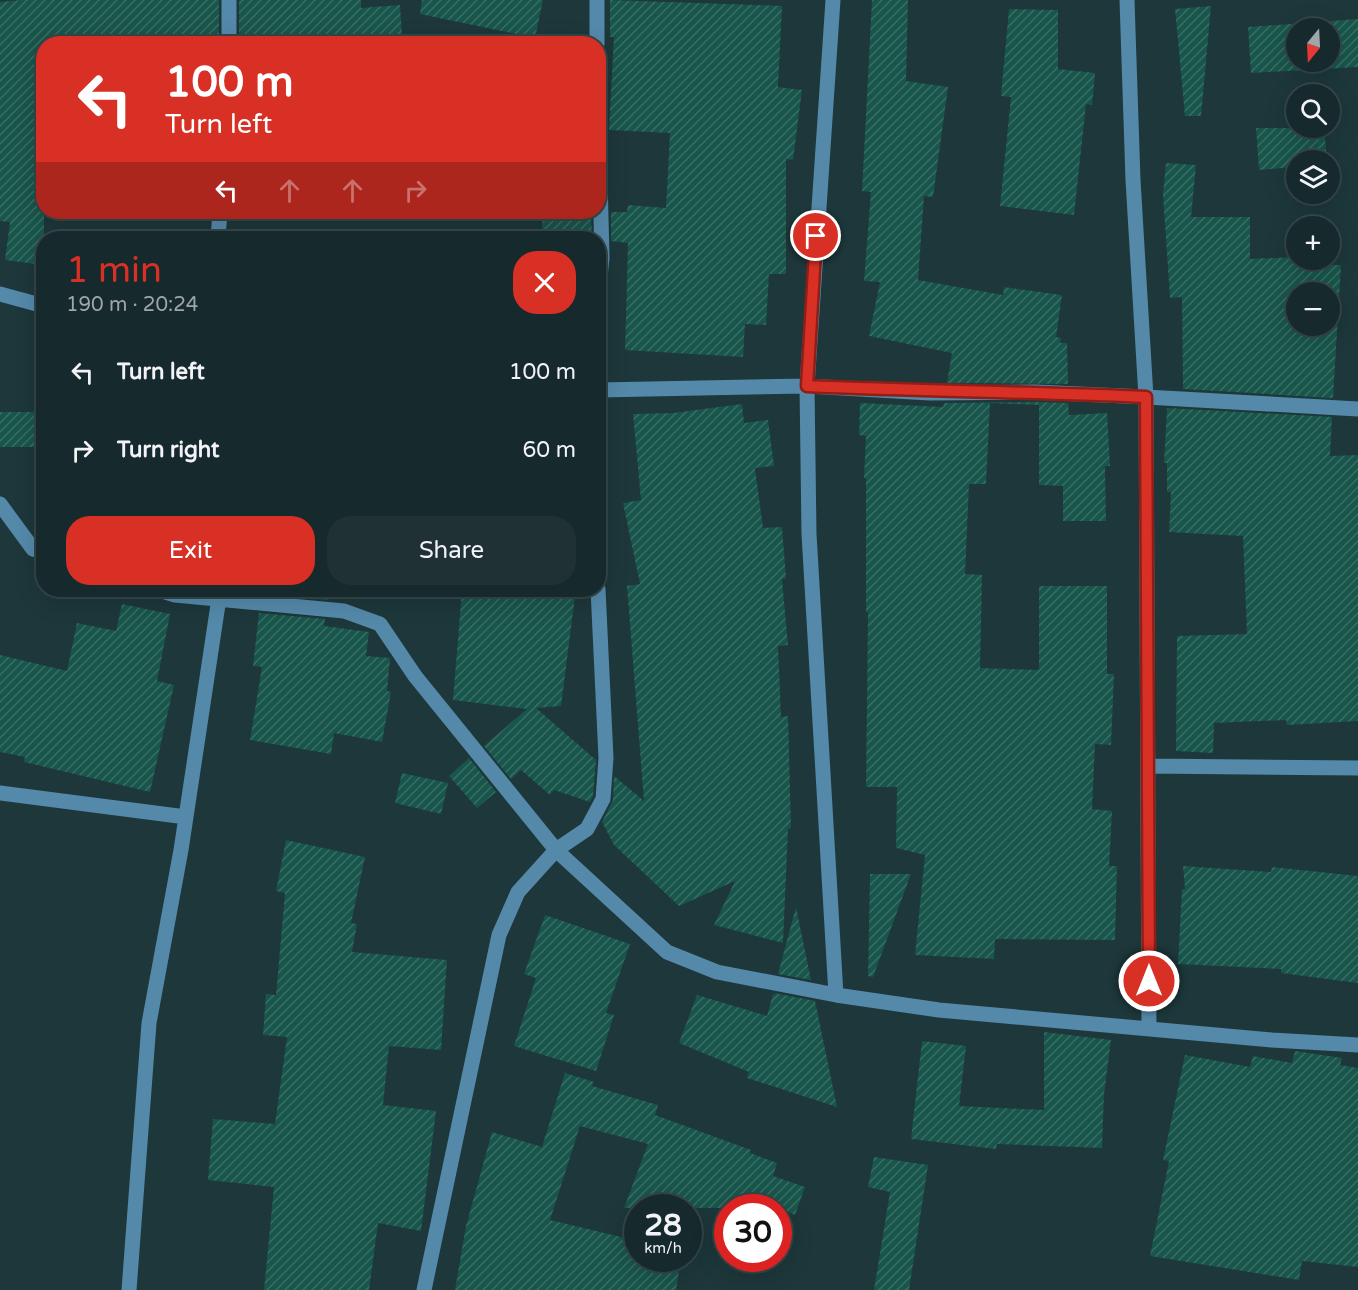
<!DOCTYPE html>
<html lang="en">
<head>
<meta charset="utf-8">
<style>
  :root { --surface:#16292c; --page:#1f3134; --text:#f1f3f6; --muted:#9ea6a9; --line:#354548; --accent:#d93025 }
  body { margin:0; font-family:"Varela Round",sans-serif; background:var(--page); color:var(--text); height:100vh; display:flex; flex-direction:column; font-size:22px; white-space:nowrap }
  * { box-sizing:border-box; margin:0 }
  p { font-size:20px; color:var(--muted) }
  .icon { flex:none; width:33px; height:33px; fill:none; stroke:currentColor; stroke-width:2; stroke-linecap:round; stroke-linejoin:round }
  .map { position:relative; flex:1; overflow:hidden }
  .sheet { position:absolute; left:36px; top:231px; width:570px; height:366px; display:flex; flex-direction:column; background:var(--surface); border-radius:24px; box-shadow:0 6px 24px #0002,0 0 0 2px var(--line) }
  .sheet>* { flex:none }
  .hud { position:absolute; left:36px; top:36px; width:570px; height:183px; border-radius:24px; box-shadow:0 6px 24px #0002,0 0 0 2px var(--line); background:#d93025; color:#fff; overflow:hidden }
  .needle { width:39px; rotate:198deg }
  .buttons { position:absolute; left:1286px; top:18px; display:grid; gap:12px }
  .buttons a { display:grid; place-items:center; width:54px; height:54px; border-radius:50%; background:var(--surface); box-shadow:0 6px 24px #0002,0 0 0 2px var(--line); font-size:30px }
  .speed { position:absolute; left:624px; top:1194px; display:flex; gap:12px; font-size:30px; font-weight:700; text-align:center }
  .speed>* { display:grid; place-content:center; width:78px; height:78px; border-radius:50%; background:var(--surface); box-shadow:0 6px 24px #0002,0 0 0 2px var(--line); line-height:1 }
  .speed small { font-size:15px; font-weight:400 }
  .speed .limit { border:9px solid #d22; background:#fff; color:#111 }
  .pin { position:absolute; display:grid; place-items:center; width:51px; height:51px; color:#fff; margin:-26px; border:3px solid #fff; border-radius:50%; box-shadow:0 2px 6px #0007 }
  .me { position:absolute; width:66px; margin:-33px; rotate:0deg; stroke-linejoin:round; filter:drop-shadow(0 0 4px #0008) }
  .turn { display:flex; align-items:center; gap:21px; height:126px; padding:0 30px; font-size:27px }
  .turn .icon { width:78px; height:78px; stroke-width:2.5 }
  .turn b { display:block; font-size:42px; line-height:51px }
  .lanes { display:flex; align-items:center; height:57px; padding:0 30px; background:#0003; justify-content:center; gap:30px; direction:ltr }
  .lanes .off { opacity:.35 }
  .round { display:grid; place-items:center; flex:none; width:63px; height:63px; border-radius:24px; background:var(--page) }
  .head { display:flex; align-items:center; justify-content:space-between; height:102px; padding:0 30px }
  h1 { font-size:36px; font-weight:600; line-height:45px; color:var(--accent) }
  .primary-button { display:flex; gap:12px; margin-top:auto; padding:12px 30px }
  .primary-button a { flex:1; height:69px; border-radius:24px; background:var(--accent); color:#fff; font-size:24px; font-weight:600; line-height:69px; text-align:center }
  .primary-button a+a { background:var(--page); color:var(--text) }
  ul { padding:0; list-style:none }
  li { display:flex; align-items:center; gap:18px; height:78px; padding:0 30px }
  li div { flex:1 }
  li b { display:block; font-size:22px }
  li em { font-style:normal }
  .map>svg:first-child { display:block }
  .building { fill:url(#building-hatch); fill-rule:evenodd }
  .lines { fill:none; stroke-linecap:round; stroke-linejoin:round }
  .minor { stroke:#5489aa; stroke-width:15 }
  .route-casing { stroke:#8d1f18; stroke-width:15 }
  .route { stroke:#d93025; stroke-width:10 }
</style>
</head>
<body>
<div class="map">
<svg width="1358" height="1290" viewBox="0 0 1358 1290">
  <defs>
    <pattern id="building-hatch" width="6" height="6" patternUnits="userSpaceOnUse" patternTransform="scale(1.5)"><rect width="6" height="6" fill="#18554a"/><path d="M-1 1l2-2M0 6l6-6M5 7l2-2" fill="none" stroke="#396e64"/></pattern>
  </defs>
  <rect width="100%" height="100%" fill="#1d373a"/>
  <path class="building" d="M21,0h198v44h-175v57l-9,1 9,48v115l-39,-5 5,-38 -10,-1v-219z
    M239,0h122v8l39,-3 2,30 -94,5v4h-69z
    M422,0h121l-8,38 -115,-24z
    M610,0l172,6 -4,81 24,3 -9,70 -7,-1v115h-17l-3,51 -21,-1 -2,33 -118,-7 3,-107 -17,-2v-29h16l1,-7 38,3 4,-75 -61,-3 5,-93h-4z
    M872,0h36l-2,81 42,6 -15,110 -9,-1 -6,84 85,15 1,-8 58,8 -6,42 5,1 -1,5h7l1,41 -121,-1 5,-30 -83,-17 11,-54 -16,-1 7,-89 -9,-1z
    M1211,6l-10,110h-16l-10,-107z
    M1009,9l49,1v59l37,4 -3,32 -6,-1 -12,111 -74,-9 11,-109 -10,-1z
    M1358,19v48l-107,6 -3,-46zM1296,28h33v34h-33z
    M1256,128h68l3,32h-31v7l-37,3z
    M1166,163l30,2 -5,52h59v42l46,-2v3h31l1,5h13l-8,133 -150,-9 -1,-92 -12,1 -7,-104zM1296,292h33v34h-33z
    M543,212h48l1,26 -50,-6z
    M1035,402l33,1 1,12 38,-2 3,53h-5l1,55h-43v-35l-24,-1v-80l-49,-2 -4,81h-17l-4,90 17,1 -2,93 59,2v-84h68v88h7l-3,71 -16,-1 -3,65 20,2 -3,55h8l-2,74 -120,-1 -1,20 -79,-4 10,-100 -29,-7 1,-61h-31l2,-175h-2v-134h-2l2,-42 -7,-1 1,-32 83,4 1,-4z
    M742,404l2,19 24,-3 6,46 -19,2 8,60 19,-1 4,51 -4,1 6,66 -10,1 3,71 7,-1 3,112 -3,1 -5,114 -69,-18 21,-44 -56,25 -65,-61 -12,-23 11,-22 1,-24 30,25 -17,-215 13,-2 -17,-81 18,-3 -8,-86 40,-1z
    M1167,408l165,9 -2,39 28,-1v266l-71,4 -1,-5 -72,3 -1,30 -37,-2 1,-115 70,-2 -4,-98 -74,-4 2,-40h-4v-29h-3z
    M0,412h44v35h-44z
    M262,590h67l-2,10 -66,-7z
    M462,590h71l42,6 -14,110 -25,2 60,52 -3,36 -3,6 -36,-12 -4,5 -29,-25 -10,9 -27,-33 43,-37 -74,-9z
    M122,604l48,10 -13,67 17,4 -24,107 -126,-30 1,-5 -25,-5v-97l67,16 10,-48 39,8z
    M259,613l66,6 -1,7 45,6 -3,24 24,2 -3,33 4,1 -9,50 -48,-9 -3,21 -81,-14 12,-73 -9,-1z
    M469,758l27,34 -19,16 -28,-32z
    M402,773l46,10 -7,31 -46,-11z
    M286,840l79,17 -14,66 6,1 -5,28 95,8 -6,90 -52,-4 -6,59 53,6 -15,120 -43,-8 -9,67h-105l10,-103 -66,-7 5,-61 62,5 12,-87 -24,-2 3,-41 10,1 9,-102 -9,-2z
    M1183,866l88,6 1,-5 86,9v107l-77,-10v-4l-103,-5 4,-75h3z
    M870,874h41l-38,103 -5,-1z
    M796,907l15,73 -33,-6z
    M545,915l85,29 -24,69 8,2 -18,56 -82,-25 22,-68 -12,-4z
    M774,993l41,8 22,106 -90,-29 2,-6 -70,-29 18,-48 70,21 6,-22 4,2z
    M1044,1032l67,8 -7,54 -2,54 -105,-4 -1,5 -85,-10 11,-98 44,5 -7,60 85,4z
    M1295,1051l47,7 -2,7 18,3v199l-56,-6 -3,19 -149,-24 19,-95 -6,-1 22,-105 65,12 3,-11 39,7z
    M565,1073l29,9 -2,4 66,19 -3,10 96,35 -1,3 27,10 -4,13 32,11 -10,28 -17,-7h-154l24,-64 -68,-18 -30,94 88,21v17h43l-5,32h-221l11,-64 26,-94 50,15z
    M874,1157l54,8 -19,125h-35l16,-98 -22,-5z"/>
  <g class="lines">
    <path class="minor" d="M597,0v44
      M833,0l-26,386 2,148 27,461
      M1127,0l6,180 13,217 3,632
      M229,44v-44
      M598,96l4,162 -4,38
      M218,238l2,-26
      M0,294l44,12
      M598,390l209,-4 123,7 105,-1 111,5 212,12
      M0,504l33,45 11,3
      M159,590l16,5 169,16 36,13 35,52 141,174 111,102 50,20 119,23 103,15 333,30 86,5
      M1149,766l209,2
      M0,793l186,24
      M129,1290l20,-267 32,-173 38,-252
      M424,1290l75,-355 19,-43 38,-42 31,-21 16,-30 3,-41 -8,-169"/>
  </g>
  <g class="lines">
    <defs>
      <path id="route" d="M816,236l-9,150c113,5 226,6 339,11l3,584"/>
    </defs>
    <use href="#route" class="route-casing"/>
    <use href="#route" class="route"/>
  </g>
</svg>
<div class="buttons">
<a><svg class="needle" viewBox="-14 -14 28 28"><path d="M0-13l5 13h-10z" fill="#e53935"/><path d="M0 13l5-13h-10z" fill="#9ea6a9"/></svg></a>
<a><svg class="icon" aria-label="search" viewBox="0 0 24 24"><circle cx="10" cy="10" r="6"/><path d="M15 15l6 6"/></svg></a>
<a><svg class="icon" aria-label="layers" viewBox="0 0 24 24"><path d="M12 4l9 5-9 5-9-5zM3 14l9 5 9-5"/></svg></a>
<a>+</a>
<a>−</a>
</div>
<div class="speed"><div>28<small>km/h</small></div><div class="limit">30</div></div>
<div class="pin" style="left:816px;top:236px;background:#d93025"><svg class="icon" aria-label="arrive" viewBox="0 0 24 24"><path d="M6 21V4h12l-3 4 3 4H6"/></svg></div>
<svg class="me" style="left:1149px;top:981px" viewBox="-20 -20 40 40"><circle r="17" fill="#d93025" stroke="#fff" stroke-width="3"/><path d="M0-11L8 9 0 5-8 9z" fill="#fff"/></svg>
<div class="hud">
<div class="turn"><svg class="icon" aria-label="left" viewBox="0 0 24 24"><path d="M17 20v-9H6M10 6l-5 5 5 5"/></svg><div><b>100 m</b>Turn left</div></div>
<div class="lanes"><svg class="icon" aria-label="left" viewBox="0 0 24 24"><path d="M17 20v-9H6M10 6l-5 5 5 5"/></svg><svg class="icon off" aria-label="ahead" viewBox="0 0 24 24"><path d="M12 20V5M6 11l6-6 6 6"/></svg><svg class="icon off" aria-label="ahead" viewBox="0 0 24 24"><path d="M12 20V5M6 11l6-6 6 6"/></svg><svg class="icon off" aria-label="right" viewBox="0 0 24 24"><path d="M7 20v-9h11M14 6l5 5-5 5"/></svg></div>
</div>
<section class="sheet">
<div class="head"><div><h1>1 min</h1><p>190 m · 20:24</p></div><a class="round" style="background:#d93025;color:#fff"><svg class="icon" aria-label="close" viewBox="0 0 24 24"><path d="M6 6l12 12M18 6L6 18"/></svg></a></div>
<ul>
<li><svg class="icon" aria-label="left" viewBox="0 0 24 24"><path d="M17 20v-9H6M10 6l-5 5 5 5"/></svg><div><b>Turn left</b></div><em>100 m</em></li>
<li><svg class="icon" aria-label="right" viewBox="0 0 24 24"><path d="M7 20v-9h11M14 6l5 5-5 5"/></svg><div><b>Turn right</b></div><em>60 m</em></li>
</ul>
<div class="primary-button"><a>Exit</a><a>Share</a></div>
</section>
</div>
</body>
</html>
